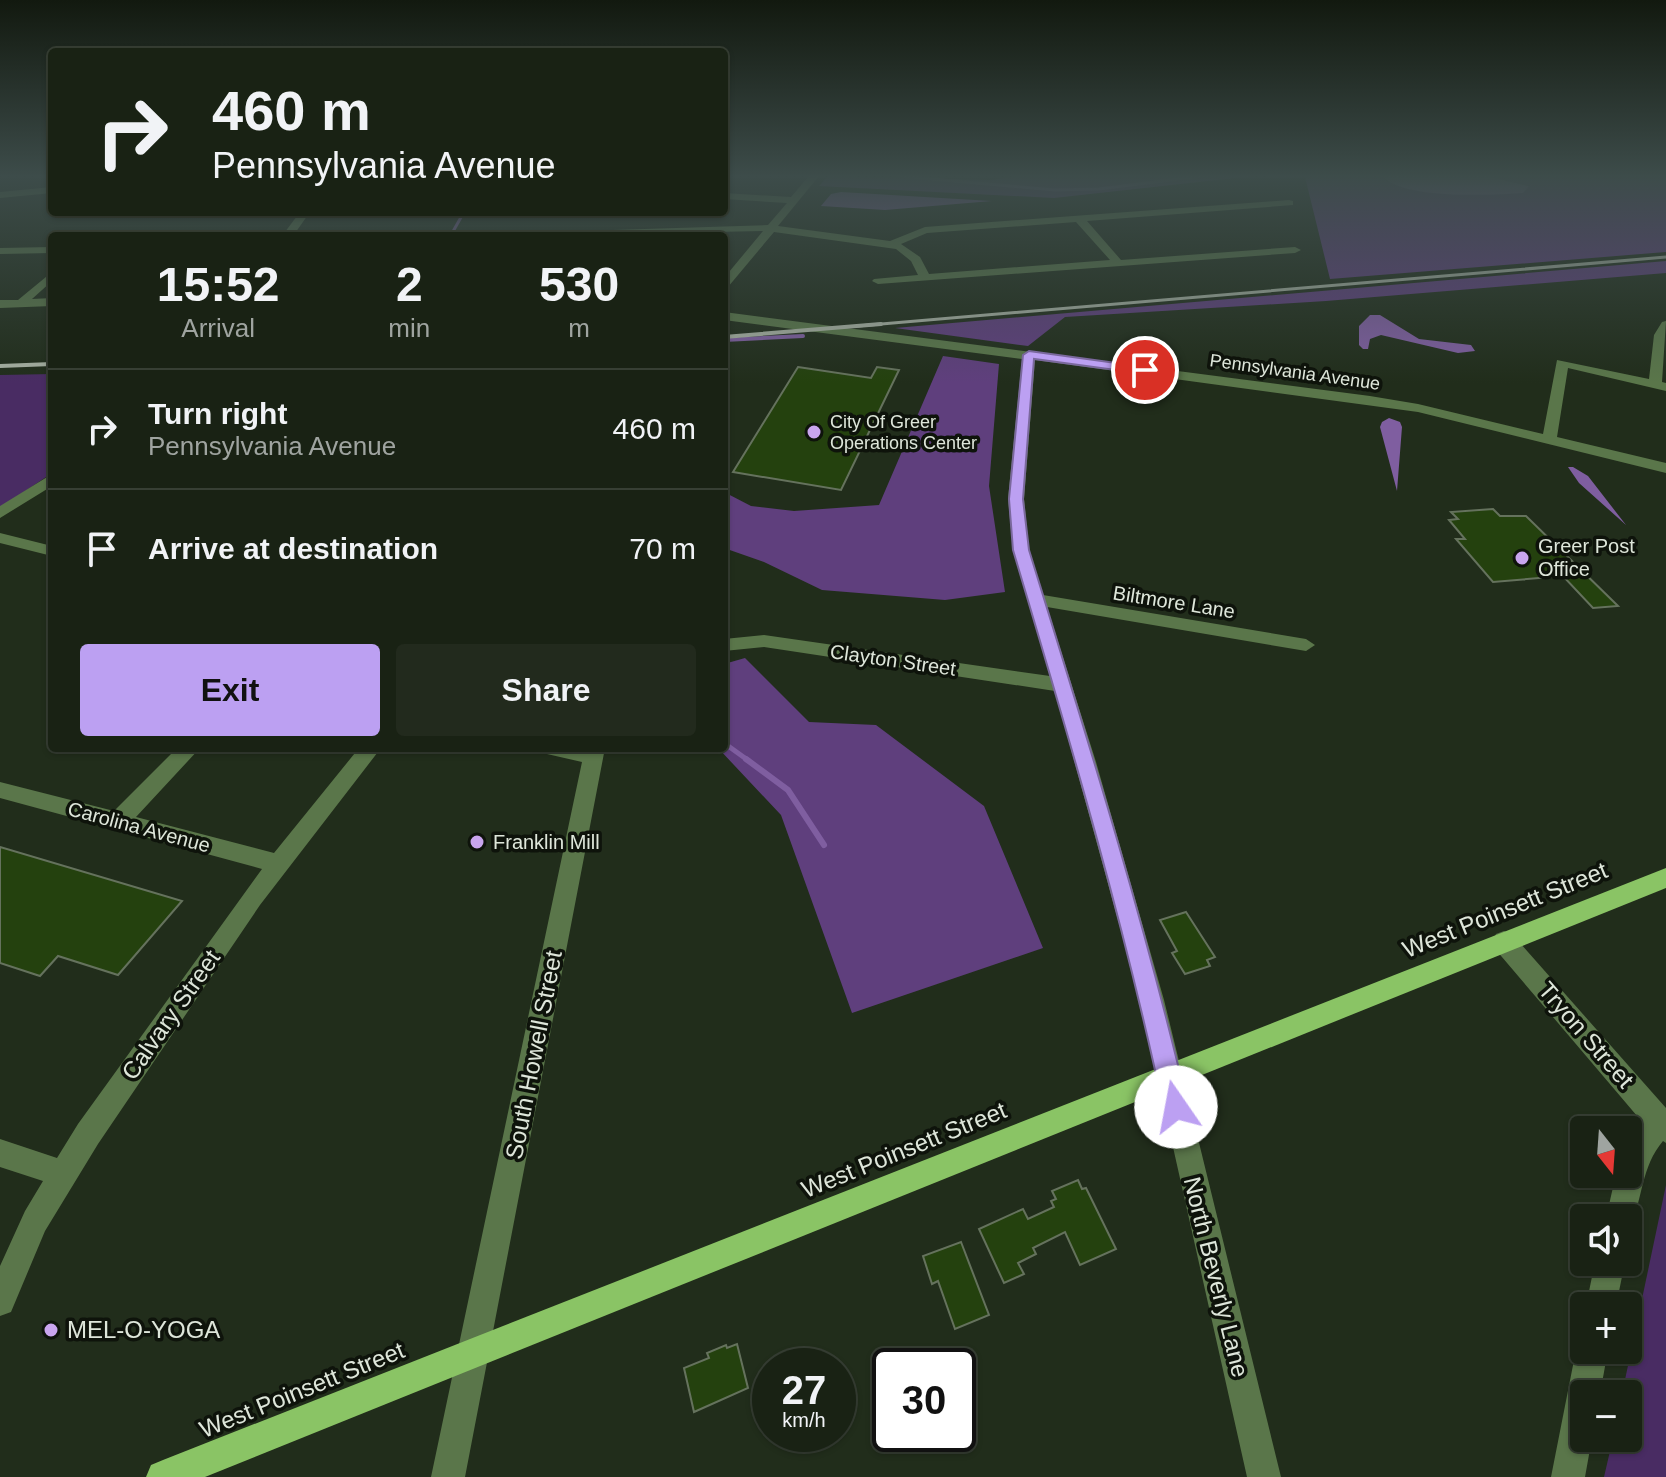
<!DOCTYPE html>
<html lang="en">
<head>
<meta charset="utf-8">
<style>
  :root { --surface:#192214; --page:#222a1d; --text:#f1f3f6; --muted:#9fa4a0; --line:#373f34; --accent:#bca0f2 }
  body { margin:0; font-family:Helvetica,sans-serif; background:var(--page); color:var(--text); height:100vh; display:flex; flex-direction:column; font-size:30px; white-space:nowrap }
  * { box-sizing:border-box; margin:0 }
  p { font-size:26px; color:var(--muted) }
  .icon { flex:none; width:44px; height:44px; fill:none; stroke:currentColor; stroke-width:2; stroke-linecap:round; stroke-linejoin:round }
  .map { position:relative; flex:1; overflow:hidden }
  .drawer { position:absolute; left:48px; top:232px; width:680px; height:520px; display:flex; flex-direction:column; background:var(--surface); border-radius:8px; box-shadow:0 2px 6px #0004,0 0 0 2px var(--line) }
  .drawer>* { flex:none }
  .top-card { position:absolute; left:48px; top:48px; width:680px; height:168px; border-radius:8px; box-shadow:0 2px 6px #0004,0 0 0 2px var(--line); background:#192214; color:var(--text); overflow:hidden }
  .needle { width:52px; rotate:163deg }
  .fabs { position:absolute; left:1570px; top:1116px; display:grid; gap:16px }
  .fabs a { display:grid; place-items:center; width:72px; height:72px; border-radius:8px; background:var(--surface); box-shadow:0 2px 6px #0004,0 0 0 2px var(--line); font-size:40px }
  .speed { position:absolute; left:752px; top:1348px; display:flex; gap:16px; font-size:40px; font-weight:700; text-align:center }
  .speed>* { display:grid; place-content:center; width:104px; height:104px; border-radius:50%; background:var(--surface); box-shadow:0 2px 6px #0004,0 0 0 2px var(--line); line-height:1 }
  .speed small { font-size:20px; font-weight:400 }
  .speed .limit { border:4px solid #111; border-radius:12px; background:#fff; color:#111 }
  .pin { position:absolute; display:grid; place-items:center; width:68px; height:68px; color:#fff; margin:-34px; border:4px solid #fff; border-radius:50%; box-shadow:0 2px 8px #0007 }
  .me { position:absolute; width:88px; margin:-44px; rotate:348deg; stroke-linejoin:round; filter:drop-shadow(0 0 6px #0008) }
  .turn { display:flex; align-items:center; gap:28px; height:168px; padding:0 32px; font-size:36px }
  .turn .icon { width:104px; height:104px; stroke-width:2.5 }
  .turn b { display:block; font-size:56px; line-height:68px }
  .eta { display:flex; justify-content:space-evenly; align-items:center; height:136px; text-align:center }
  .eta b { font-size:48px; font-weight:700; line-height:56px }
  .cta { display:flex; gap:16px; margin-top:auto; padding:16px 32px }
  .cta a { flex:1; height:92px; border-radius:8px; background:var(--accent); color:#111; font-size:32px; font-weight:700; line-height:92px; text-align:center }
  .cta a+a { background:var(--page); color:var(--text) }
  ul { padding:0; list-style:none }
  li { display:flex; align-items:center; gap:24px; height:120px; padding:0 32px; border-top:2px solid var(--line) }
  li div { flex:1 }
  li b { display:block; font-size:30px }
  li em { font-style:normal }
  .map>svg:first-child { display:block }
  .green { fill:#492c63 }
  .forest { fill:#5f3f7d }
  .water { fill:#7f5ea0 }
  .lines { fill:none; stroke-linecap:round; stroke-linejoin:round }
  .stream-far3 { stroke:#7f5ea0; stroke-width:3 }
  .stream-far2 { stroke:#7f5ea0; stroke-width:4 }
  .stream-far1 { stroke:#7f5ea0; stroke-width:5 }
  .stream { stroke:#7f5ea0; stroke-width:6 }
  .building { fill:#24410e; stroke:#65725d; stroke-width:2 }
  .minor { fill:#5a764a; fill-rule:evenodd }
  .major { fill:#8ac465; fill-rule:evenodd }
  .rail-far1 { stroke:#a7b0a2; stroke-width:3 }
  .rail { stroke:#a7b0a2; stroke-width:4 }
  .route { fill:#bca0f2; stroke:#7a689d; stroke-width:2 }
  .poi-dot { fill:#c9a5ee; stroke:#0e130b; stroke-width:3 }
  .labels { text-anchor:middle; stroke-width:7; stroke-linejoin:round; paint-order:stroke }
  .far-street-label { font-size:18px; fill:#dee6da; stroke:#0e130b }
  .far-poi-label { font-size:18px; fill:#dee6da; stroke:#0e130b; text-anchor:start }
  .poi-label { font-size:20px; fill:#dee6da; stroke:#0e130b; text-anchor:start }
  .street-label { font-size:20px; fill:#dee6da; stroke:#0e130b }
  .near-street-label { font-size:24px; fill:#dee6da; stroke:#0e130b }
  .near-poi-label { font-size:24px; fill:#dee6da; stroke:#0e130b; text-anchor:start }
</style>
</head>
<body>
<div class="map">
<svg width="1666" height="1477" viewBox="0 0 1666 1477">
  <rect width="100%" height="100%" fill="#212d1b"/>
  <path class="green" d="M52,374v99l-52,35v-133z
    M1666,1185v292h-62l9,-39h15v-44h-6z"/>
  <path class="forest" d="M828,176l162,4 28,-4h364l5,5c51,10 91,20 142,5l-43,-10h180v76l-336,27 -25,-102 -52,-1 -199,22 -235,-12z
    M1666,261v12l-340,28 -261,16 -37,29 -133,-18z
    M943,356l56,8 -10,122 16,106 -60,8 -123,-10 -58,-28 -40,-14v-56l27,14 43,5 85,-6z
    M745,658l64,64 67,3 108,81 59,142 -191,65 -71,-198 -63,-67h6v-84z"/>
  <path class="water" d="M1382,176h104l43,10 -6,7c-31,2 -119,7 -141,-17z
    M841,192l151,9 -107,9 -64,-4 10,-12z
    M1370,315h10l39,24 52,6 4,6 -17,2 -77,-18 -11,4 -2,10h-5l-4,-4v-19z
    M1389,418l11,4 2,5 -5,64 -17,-64 2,-5z
    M1568,467h5l15,9 38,49 -47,-42z"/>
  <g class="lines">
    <path class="stream-far3" d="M899,176l156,14 44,-1 103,-13
      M451,235l13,-23"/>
    <path class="stream-far2" d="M724,340l79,-4"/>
    <path class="stream-far1" d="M724,743l25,18"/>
    <path class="stream" d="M746,759l42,31 36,55"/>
  </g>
  <path class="building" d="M798,367l73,11 6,-11 22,3 -58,120 -108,-18z
    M1493,509l7,7h26l92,90 -25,2 -30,-32 -70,6 -37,-43h9l-16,-19 9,-1 -7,-7z
    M0,847l182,54 -64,74 -60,-19 -18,20 -40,-13z
    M1186,912l29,45 -8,3 3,6 -25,8 -13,-21 5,-2 -17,-31z
    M1078,1180l4,9 4,-1 30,61 -36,16 -15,-33 -32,16 3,6 -18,9 6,11 -20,9 -25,-54 44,-20 5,10 26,-12 -3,-6 5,-2 -4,-8z
    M961,1242l28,73 -34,14 -17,-48 -6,3 -9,-28z
    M737,1344l11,44 -54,24 -10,-44 25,-10 -2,-5 19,-8 1,3z"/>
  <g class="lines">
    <path class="minor" d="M809,176h10l-41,50 112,15 35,-14 364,-27 4,1v4l-206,16 34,39 174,-13 6,3 -6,3 -417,31 -6,-3 2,-2 44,-4 -7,-14 -15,-12 -122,-17 -46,55 -4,2v-11l39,-47 -251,5 5,-3 251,-8 19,-22 -63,-4v-6l67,4zM1076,222l34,38 -181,14 -9,-17 -19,-13 26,-11z
      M52,187v6l-52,5v-6z
      M300,212h10l-17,24h-11z
      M52,247v6l-52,1v-6z
      M52,272v9l-20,18 20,-1v8l-52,2v-8h18z
      M724,312l646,84 48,8 125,30 14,-74 92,19 5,-44 8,-13 4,-1 -4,61 4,1v8l-98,-23 -11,69 109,26v10l-248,-61 -383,-52 -11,139 5,51 14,45 263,44 9,6 -9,6 -259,-44 49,155 68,238 117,477h-34l-107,-477 -85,-309 -291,-44 -40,4v-12l40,-4 286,41 -37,-126 -5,-51 14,-140 -298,-39z
      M52,474v12l-52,32v-12z
      M0,533l52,13v10l-52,-13z
      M177,748h23l-64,69 138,36 85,-105h22l-121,157 -162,239 -53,87 -34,81 -11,4v-50l25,-55 18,-30 -43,-14v-28l57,19 21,-34 184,-255 -262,-71v-16l114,29z
      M544,748h61l-140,729h-34l151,-715 -35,-8z
      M1504,931l8,3 154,174v35l-3,-2c-22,26 -20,57 -33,87l-2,-10h-22l10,-44h12v-29l15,-22 -147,-173 -4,-8 4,-8z
      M1595,1262h30l-9,44h-30z
      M1584,1338v12h24l-8,44h-16v44h8l-7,39h-34l25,-127z"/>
    <path class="major" d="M1666,868v20l-1461,589h-59l5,-12 12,-5z"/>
    <path class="rail-far1" d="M858,326l808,-69"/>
    <path class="rail" d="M724,337l157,-13
      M0,366l52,-2"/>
  </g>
  <linearGradient id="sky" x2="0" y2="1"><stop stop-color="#12190f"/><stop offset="0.46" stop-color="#3d4c4a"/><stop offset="1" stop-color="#3d4c4a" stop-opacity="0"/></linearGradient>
  <rect width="1666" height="383" fill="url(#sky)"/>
  <path class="route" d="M1029,351l116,16 6,3 -6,4 -111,-15 -11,140 6,51c57,184 115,368 159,557l-4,9 -8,3 -9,-3 -4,-9c-40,-189 -95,-372 -150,-557l-4,-51 14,-144z"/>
  <g class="poi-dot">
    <circle cx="814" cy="432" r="8"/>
    <circle cx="1522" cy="558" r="8"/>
    <circle cx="477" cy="842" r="8"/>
    <circle cx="51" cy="1330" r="8"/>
  </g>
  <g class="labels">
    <g class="far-street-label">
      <text transform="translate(1295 372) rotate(8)" y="6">Pennsylvania Avenue</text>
    </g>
    <g class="far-poi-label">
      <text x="830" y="428">City Of Greer<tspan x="830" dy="21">Operations Center</tspan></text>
    </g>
    <g class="poi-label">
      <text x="1538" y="553">Greer Post<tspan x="1538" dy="23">Office</tspan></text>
      <text x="493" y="849">Franklin Mill</text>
    </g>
    <g class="street-label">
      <text transform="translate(1174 602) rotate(9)" y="7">Biltmore Lane</text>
      <text transform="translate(893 660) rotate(8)" y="7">Clayton Street</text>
      <text transform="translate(139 827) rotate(15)" y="7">Carolina Avenue</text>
    </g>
    <g class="near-street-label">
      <text transform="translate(1505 910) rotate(-22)" y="8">West Poinsett Street</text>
      <text transform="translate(171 1015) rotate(-55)" y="8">Calvary Street</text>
      <text transform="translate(1586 1035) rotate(49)" y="8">Tryon Street</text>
      <text transform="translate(534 1055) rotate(-79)" y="8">South Howell Street</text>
      <text transform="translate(904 1150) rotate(-22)" y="8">West Poinsett Street</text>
      <text transform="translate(1216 1277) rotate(76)" y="8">North Beverly Lane</text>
      <text transform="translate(302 1390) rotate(-22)" y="8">West Poinsett Street</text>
    </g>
    <g class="near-poi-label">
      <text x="67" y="1338">MEL-O-YOGA</text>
    </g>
  </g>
</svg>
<div class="fabs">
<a><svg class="needle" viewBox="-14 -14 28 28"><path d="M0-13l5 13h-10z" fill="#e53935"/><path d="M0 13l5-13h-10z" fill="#9fa4a0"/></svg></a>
<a><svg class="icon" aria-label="sound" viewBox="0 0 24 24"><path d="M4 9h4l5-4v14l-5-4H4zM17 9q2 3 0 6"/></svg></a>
<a>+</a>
<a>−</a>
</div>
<div class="speed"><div>27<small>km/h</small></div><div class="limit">30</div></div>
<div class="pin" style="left:1145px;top:370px;background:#d93025"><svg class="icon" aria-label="arrive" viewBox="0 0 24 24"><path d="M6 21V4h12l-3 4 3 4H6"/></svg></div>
<svg class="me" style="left:1176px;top:1107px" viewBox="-20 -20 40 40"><circle r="19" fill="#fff"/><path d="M0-13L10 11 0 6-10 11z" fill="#bca0f2"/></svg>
<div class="top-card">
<div class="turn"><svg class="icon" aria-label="right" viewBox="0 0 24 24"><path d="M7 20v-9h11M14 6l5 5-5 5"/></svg><div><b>460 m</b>Pennsylvania Avenue</div></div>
</div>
<section class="drawer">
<div class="eta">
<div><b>15:52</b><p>Arrival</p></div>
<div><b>2</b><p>min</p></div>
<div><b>530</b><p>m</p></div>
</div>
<ul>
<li><svg class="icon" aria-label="right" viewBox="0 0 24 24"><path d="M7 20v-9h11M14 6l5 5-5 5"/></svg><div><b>Turn right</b><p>Pennsylvania Avenue</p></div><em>460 m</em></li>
<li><svg class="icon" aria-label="arrive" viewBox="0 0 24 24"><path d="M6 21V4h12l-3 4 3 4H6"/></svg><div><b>Arrive at destination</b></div><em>70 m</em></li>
</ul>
<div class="cta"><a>Exit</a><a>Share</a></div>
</section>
</div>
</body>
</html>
